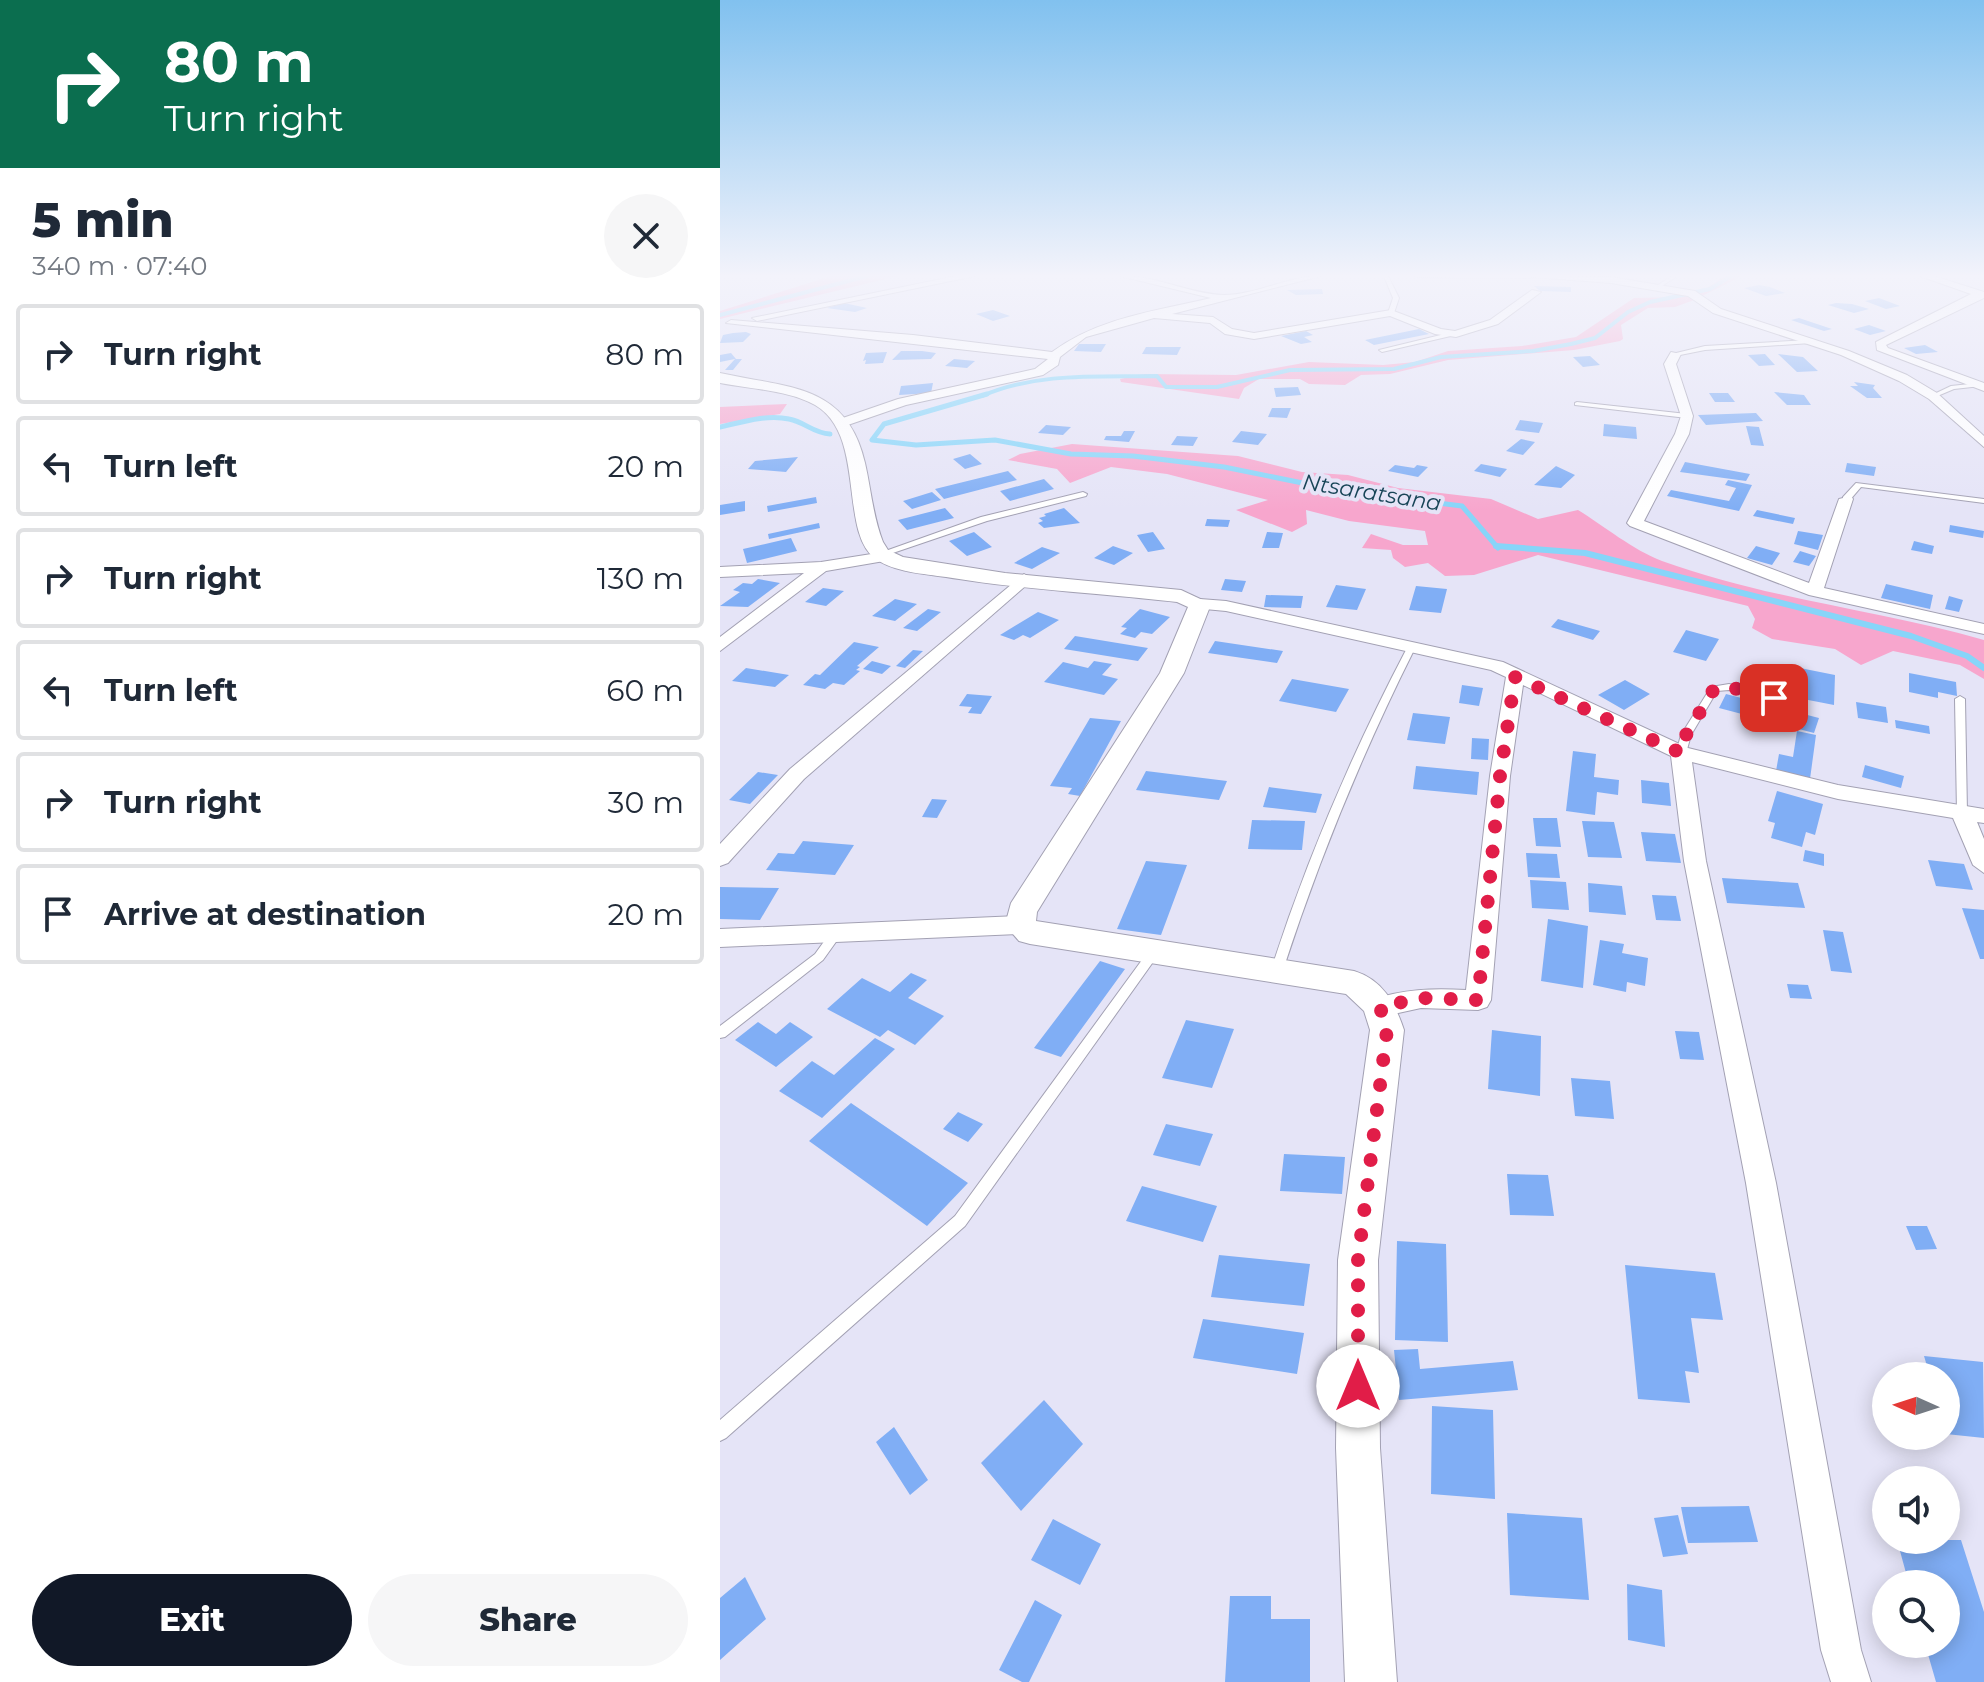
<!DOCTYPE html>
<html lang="en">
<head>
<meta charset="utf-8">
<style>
  :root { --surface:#fff; --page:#f6f6f7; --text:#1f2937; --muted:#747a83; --line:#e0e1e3; --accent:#111827 }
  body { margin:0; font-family:Montserrat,sans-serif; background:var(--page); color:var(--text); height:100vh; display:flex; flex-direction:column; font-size:30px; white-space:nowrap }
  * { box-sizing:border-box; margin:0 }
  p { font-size:26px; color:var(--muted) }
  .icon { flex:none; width:44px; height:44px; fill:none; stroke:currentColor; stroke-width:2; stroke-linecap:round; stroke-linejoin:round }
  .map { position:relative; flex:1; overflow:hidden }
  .side { display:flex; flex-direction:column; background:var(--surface); width:720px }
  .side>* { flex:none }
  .guide { background:#0b6e4f; color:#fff; overflow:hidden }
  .needle { width:52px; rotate:273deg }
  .fabs { position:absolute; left:1152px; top:1362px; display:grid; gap:16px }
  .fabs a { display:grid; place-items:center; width:88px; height:88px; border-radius:50%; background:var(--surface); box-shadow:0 4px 20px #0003; font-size:40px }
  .pin { position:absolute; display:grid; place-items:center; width:68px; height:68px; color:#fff; margin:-34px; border-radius:16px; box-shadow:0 4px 12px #0006 }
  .me { position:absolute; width:88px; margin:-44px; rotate:0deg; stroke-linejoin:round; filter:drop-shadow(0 0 6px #0008) }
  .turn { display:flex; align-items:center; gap:28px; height:168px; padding:0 32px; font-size:36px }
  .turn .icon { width:104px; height:104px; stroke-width:2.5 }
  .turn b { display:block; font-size:56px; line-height:68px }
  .round { display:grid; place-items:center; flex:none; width:84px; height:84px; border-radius:42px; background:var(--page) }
  .overview { display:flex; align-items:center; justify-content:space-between; height:136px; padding:0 32px }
  h1 { font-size:48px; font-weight:800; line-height:60px }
  .primary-button { display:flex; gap:16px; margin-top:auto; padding:16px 32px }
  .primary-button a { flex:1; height:92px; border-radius:48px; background:var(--accent); color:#fff; font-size:32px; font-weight:800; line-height:92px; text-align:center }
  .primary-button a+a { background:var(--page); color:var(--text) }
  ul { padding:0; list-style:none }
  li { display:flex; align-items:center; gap:24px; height:100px; margin:0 16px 12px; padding:0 16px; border:4px solid var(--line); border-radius:8px }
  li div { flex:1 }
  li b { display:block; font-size:30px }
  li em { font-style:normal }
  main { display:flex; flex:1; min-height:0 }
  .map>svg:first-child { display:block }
  .green { fill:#f7a6cd }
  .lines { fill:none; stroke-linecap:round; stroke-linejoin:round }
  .stream-far2 { stroke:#87d5f9; stroke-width:4 }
  .stream-far1 { stroke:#87d5f9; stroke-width:5 }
  .stream { stroke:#87d5f9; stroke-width:6 }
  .building { fill:#80aef5 }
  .service-casing { stroke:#a3a1b3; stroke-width:2 }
  .minor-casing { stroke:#a3a1b3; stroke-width:2 }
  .tertiary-casing { stroke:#a3a1b3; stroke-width:2 }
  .service { fill:#fff; fill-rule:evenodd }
  .minor { fill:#fff; fill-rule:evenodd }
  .tertiary { fill:#fff; fill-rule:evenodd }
  .route { stroke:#e11d48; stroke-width:14; stroke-dasharray:0 25.2 }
  .labels { text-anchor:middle; stroke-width:8; stroke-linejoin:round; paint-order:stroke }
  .far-water-label { font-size:22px; font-style:italic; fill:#174457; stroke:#e5e4f7 }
</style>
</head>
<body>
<main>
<section class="side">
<div class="guide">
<div class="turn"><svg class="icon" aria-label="right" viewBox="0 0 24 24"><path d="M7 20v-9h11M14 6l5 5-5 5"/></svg><div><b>80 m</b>Turn right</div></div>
</div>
<div class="overview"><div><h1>5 min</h1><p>340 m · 07:40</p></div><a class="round"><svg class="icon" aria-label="close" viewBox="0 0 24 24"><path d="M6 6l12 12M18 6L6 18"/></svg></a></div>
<ul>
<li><svg class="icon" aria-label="right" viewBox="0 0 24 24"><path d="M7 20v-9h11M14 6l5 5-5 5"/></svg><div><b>Turn right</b></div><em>80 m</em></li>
<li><svg class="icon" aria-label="left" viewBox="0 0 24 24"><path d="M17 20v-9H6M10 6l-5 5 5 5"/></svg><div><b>Turn left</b></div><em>20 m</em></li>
<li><svg class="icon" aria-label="right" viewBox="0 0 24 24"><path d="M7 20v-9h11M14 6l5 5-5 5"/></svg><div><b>Turn right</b></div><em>130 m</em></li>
<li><svg class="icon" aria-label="left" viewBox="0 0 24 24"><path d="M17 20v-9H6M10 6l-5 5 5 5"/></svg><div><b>Turn left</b></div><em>60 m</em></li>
<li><svg class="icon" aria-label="right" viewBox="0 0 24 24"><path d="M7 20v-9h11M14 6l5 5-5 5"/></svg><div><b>Turn right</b></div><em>30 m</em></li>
<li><svg class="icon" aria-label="arrive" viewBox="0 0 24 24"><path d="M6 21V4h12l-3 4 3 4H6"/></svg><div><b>Arrive at destination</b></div><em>20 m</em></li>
</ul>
<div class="primary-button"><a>Exit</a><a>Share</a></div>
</section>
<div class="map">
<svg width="1264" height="1682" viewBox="0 0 1264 1682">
  <rect width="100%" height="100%" fill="#e5e4f7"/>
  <path class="green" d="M111,276h67l-178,43v-8z
    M1005,276h17l-48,24 -19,7 -27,1 -27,17 2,14 -3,2 -46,9 -126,10 -58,14 -29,1 -16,10 -36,-1 -9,-5h-41l-15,9 -5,11 -118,-17 -1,-3 25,-5 91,1 73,-13 74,3 32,-3 33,-11 74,-5 54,-9 58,-39 46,-1 24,-7z
    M67,404l-7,10 -60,10v-17z
    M352,444l166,12 64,16 46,3 50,13 93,11 47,20 40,-9c26,16 55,40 84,51 105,38 216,49 322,79v39l-24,-14 -67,-14 -32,14 -26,-16 -63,-10 -20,-11 3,-9 -7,-13 -210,-51 -64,20 -29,1 -17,-13 -23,4 -12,-9 -2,-8 -29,-2 9,-14 32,11h25l-3,-14 -76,-10 -43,-11 1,14 -15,8 -56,-22 32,-10 -101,-26 -56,-7 -41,16 -13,-14 -49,-9 12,-6z"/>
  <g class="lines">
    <path class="stream-far2" d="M0,315l147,-39
      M262,396c55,-24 116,-19 175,-20l9,11h51l73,-17 104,-1 47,-12 92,-6 38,-7 24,-6 33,-26 22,-10 60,-13 21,-13"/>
    <path class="stream-far1" d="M267,394l-103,30 -12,16 44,5 79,-5 76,14 62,2 91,11 118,24 120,15 36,42
      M0,427c22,-5 47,-13 69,-8 16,3 24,14 41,15"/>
    <path class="stream" d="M776,546l89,7 326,83 56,20 17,12"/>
  </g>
  <path class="building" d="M1039,285l11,2 15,6 -19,3 -22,-8z
    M814,286l37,1v5l-31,-1z
    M602,289l1,5 -27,1 -9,-5z
    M1159,298l21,8 -14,3 -21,-8z
    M124,303l23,5 -12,4 -28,-4z
    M1116,303l16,1 17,5 -15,4 -26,-8z
    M273,310l17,6 -17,5 -17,-7z
    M1079,318l33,11 -8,2 -33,-11z
    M1149,325l17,6 -16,4 -16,-6z
    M699,329l10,5 -55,11 -9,-5z
    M586,331l7,4 -9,2 8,5 -11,2 -20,-8z
    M13,333l13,-1 5,2 -8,8 -23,1 3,-8z
    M359,344h27l-5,8 -27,-1z
    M1205,345l13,7 -22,2 -12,-6z
    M426,347h35l-4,8 -35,-1z
    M181,351h21l14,2 -5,6 -39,1z
    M167,352l-4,11 -18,1 1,-4 -3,1 3,-8z
    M11,353l5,6h6l-9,11h-8l10,-11 -15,3v-7z
    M1045,354l10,11 -16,1 -11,-11z
    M1058,354l25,3 15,14 -21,1z
    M870,356l10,9 -17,2 -10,-10z
    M234,359l21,2 -8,7 -22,-2z
    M1134,382l21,3 -2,3 9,10h-15l-17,-12h8z
    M213,383l-2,10 -32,2 2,-9z
    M578,387l3,8 -25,2 -2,-9z
    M1054,392l30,3 7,10h-24z
    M989,393h19l7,9h-20z
    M552,408h19l-4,10 -19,-1z
    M1036,413l7,8 -57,4 -8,-10z
    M800,420l23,3 -4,10 -24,-3z
    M884,424l32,3 1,12 -34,-3z
    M326,425l25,2 -8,8 -25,-2z
    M1026,426l13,1 5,19 -13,-1z
    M404,431h11l-6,11 -25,-2 2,-4h15z
    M521,431l26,3 -9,11 -26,-3z
    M457,436l21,1 -5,9 -22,-1z
    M801,439l14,3 -12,13 -17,-4z
    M250,454l12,10 -17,5 -12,-10z
    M78,457l-12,15 -38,-3 7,-8z
    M965,462l65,12 -4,7 -66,-9z
    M1127,463l29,4 -2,9 -29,-4z
    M761,464l26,5 -7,8 -26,-6z
    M675,465l19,3 3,-3 11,2 -10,10 -30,-6z
    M836,466l19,9 -14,13 -27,-3z
    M288,471l9,9 -73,19 -9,-10z
    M324,479l10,10 -44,12 -10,-10z
    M1008,480l24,5 -13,26 -72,-15 4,-6 58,11 7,-13 -11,-3z
    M212,492l9,8 -29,9 -9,-8z
    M96,497l1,6 -49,9 -1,-6z
    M25,501v10l-25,4v-10z
    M225,508l9,10 -47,12 -9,-10z
    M344,508l16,15 -36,5 -6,-5 5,-2 -4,-3 7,-2 -2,-2z
    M1037,510l38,8 -2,6 -40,-8z
    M487,519l23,1 -2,7 -23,-1z
    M99,523l1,5 -51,11 -1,-5z
    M1230,525l34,6 -1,7 -34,-6z
    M1078,531l25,4 -5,15 -24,-6z
    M254,532l18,15 -25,9 -18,-15z
    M433,532l12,17 -17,3 -11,-17z
    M547,532l16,1 -4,15h-17z
    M71,538l6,13 -50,12 -4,-14z
    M1194,541l20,5 -2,8 -21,-4z
    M393,546l20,7 -19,12 -20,-7z
    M1036,546l24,7 -8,12 -25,-7z
    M322,547l18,6 -28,16 -18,-6z
    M1080,551l16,5 -7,10 -16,-4z
    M38,579l22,4 -32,24 -28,-1 20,-14 -7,-2 10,-7 9,1z
    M505,579l21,2 -4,11 -21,-2z
    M1166,584l47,11 -3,14 -49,-11z
    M616,585l30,4 -9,21 -31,-3z
    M696,586l31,3 -6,24 -32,-3z
    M103,588l21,3 -18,15 -21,-4z
    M546,595l37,1 -2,12 -37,-1z
    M1229,596l14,4 -4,12 -14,-3z
    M175,599l22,5 -22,17 -23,-5z
    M208,609l13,3 -24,19 -14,-3z
    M420,609l30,8 -18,17 -11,-2 -6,6 -15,-4 7,-6 -6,-1z
    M318,612l21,8 -29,18 -7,-3 -9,5 -14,-5z
    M838,619l42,12 -7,9 -42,-13z
    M966,630l33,9 -13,22 -33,-9z
    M355,636l73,12 -10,13 -74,-12z
    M495,641l68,10 -6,12 -69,-10z
    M134,642l25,5 -22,19 3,1 -4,3 4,1 -16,14 -11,-2 -8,6 -22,-4 12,-11 5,1z
    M193,650l10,1 -18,17 -9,-2z
    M152,661l19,5 -9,8 -19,-5z
    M374,661l18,3 -10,11 16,4 -14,16 -60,-13 19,-20 25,6z
    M26,668l43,7 -14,12 -43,-6z
    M1080,668l35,7 -1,30 -36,-7z
    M1189,673l47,9 1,14 -19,-4v6l-29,-6z
    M572,679l57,10 -13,23 -57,-11z
    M905,680l25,14 -26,16 -26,-15z
    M742,685l21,3 -4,18 -20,-3z
    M247,694l25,2 -11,18 -13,-1 4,-6 -13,-1z
    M1006,694l93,24 -5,15 -95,-25z
    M1136,702l30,5 2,16 -30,-5z
    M693,713l37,4 -5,27 -38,-4z
    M370,718l31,3 -41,75 -12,-2 4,-6 -22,-2z
    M1175,720l34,6 1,8 -34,-6z
    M1077,731l19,4 -6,44 -34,-8 3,-17 14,3z
    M752,738l17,1 -1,21 -17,-1z
    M853,751l23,3 -2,23 25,3 -1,15 -21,-3 -2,23 -29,-4z
    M1145,765l39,11 -3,12 -39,-11z
    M696,766l63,6 -2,23 -64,-6z
    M426,771l81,10 -8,19 -83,-10z
    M38,772l20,3 -28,29 -21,-4z
    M921,780l28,3 2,23 -29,-3z
    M549,787l53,7 -6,19 -53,-6z
    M1057,791l46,13 -8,31 -9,-3 -4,15 -31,-9 4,-15 -7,-2z
    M212,799l15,1 -10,18 -15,-1z
    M813,818h24l4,29 -25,-1z
    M532,820l53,1 -3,29 -54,-1z
    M862,821l32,1 8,36 -34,-1z
    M921,832l34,2 6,29 -35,-2z
    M83,841l51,4 -19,30 -69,-5 12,-17 16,1z
    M1085,850l19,4v12l-21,-5z
    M806,853l31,1 3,24 -32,-1z
    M1208,860l36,4 9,26 -37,-4z
    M426,861l41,4 -26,70 -44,-6z
    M1002,878l76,5 7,25 -78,-5z
    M810,880l36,2 3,28 -37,-2z
    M868,883l34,3 4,29 -37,-3z
    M0,887l59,1 -19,32 -40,-1z
    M932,895l24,1 5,25 -25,-1z
    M1242,908l22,2v49h-4z
    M828,919l40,7 -5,62 -42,-7z
    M1103,930l20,2 9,41 -21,-2z
    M880,940l24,4 -2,9 26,5 -3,28 -18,-4 -1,10 -33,-7z
    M380,961l25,8 -64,88 -27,-9z
    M191,973l16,7 -19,18 36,18 -29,29 -27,-15 -8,7 -53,-28 35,-31 28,14z
    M1067,984l21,1 4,14 -22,-1z
    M466,1020l48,9 -22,59 -50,-10z
    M38,1022l18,12 14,-12 23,15 -37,30 -41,-27z
    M772,1030l49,6 -1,60 -52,-7z
    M955,1031l24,1 5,28 -24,-1z
    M155,1038l20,11 -73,69 -43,-27 33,-30 22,14z
    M851,1078l39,3 4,38 -39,-3z
    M131,1103l117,80 -41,43 -118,-85z
    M238,1112l25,12 -15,18 -25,-13z
    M446,1124l47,10 -13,32 -47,-11z
    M564,1154l61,3 -3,37 -62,-3z
    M787,1174l41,1 6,41 -44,-1z
    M422,1186l75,20 -14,36 -77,-21z
    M1186,1226h21l10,23 -21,1z
    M677,1241l49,3 2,98 -53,-2z
    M499,1255l91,9 -6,42 -93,-9z
    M905,1265l90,8 8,47 -32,-2 8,55 -14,-2 5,32 -52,-4z
    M483,1319l101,14 -7,41 -104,-16z
    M698,1349l2,20 93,-8 5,29 -119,10 -5,-50z
    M1204,1356l59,6 1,76 -38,-4v-58h-16z
    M324,1400l39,44 -62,67 -40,-48z
    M712,1406l61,4 2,89 -64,-5z
    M174,1427l34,53 -18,15 -34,-53z
    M1029,1506l9,36 -70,1 -7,-36z
    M787,1513l75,5 7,82 -79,-5z
    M958,1515l10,39 -25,3 -9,-39z
    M333,1519l48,25 -21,41 -49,-25z
    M1177,1540h64l23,72v70h-48l-11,-38h21v-60h-37z
    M25,1577l21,42 -46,41v-62z
    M907,1584l35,6 3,57 -37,-7z
    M510,1596h41v23h39v63h-85z
    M315,1600l27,15 -33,67h-7l-23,-12z"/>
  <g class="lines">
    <defs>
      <path id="service" d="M664,276h4l11,22 -5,15 -3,2 -3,-2 5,-15z
        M695,276h115l1,1 -2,1 -112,-1z
        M952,276h5l-18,12 -4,-1z
        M733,332l2,3 -73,17 -3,-2z
        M1089,340l2,3 -106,7 -30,6 -3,-2 33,-8z
        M1259,383l3,2 -1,1 -27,3 -19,8 -5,-1 21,-10z
        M857,402l110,12 3,2 -3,2 -112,-13v-2z
        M1136,483l128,16v4l-123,-16 -12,14h-6v-4z
        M363,492l4,2 -1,2 -99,25 -103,35 -7,-2 104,-37z
        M690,647l4,3c-52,104 -95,209 -131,320l-2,3 -4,2 -4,-2 -2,-3c36,-111 81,-217 135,-320z
        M1009,684l48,12 2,2 -5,3 -45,-11 -12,1 -26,44 -5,18 -1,2h-8l-1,-2 5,-18 30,-48z
        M1240,696l5,3 2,114 -5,4 -5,-4 -2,-114z
        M117,928l4,1 2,3 -20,28 -98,77 -5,1v-12l95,-72 18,-25z
        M434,947l4,2 2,3 -2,3 -193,271 -239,212 -6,3v-21l235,-204 195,-267z"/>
      <path id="minor" d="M236,276h19l-218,45 -5,-3z
        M400,276c36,-1 69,18 104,19 32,0 64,-19 97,-19l-149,38 41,3 19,12 22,4 137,-23 50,19 14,2 35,-11 42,-30 9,2 -43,32 -42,13 -21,-3 -45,-18 -136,23 -29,-5 -15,-11 -56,-5 -68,19 -26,20 -2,8 -15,10 -137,30 -64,22 -5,-1v-6l61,-21 137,-30 13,-10 -322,-36 5,-3 182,15 139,17c46,-34 103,-41 159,-54z
        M800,276l91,1 84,14 26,18 128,42 58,24 30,18 47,43v11l-55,-48 -30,-18 -58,-26 -128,-42 -25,-17 -77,-13z
        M1200,276h14l50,16v6l-98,47 2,3 96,35v8l-107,-41 -1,-8 95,-48z
        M951,352l10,2 -5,10 17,52 -4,18 -45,87 165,62 30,-84 12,-3 2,3 -29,89 160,36v10l-175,-39 -179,-69 -3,-3 48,-89 6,-18 -17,-52z
        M164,552l6,2v6l-64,11 -106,80v-14l84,-64 -84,4v-10l101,-5z
        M304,574l8,5 -2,3 -226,197 -76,84 -8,3v-22l70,-75z
        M480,599l26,2 277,61 185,86 150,37 146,24v14l-7,-1 7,17v34l-11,-8 -20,-47 -115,-19 -146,-37 14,99 70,322 85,467 10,32h-40l-10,-32 -75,-467 -62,-322 -13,-105 -148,-71 -13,91 -19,224 -4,7 -9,3 -57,-2 -41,9 -9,-3 -4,-7 4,-7c32,-11 62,-12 95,-10l24,-214 16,-99 -15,-7 -265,-59 -32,-3 -2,-4z
        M300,916l8,3 4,6 -4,6 -8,3 -300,13v-18z"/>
      <path id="tertiary" d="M0,373c67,15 127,10 145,90 6,26 8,54 18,79l5,8 15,7 102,16 176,17 30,14 -27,69 -147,239 -1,9 318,50c29,9 41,32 50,59l-26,230 2,188 17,234h-52l-9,-234 2,-188 32,-230 -6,-19 -18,-17 -316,-50 -11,-3 -14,-16 6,-22 149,-230 28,-66 -11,-5c-77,-9 -154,-12 -231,-25 -22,-3 -52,-5 -70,-18 -38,-26 -9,-124 -61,-154 -27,-15 -65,-16 -95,-22z"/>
    </defs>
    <use href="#service" class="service-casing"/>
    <use href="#minor" class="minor-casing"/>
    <use href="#tertiary" class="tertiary-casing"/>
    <use href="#service" class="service"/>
    <use href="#minor" class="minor"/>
    <use href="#tertiary" class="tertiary"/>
  </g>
  <linearGradient id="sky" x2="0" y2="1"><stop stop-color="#81c1ef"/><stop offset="0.54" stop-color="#f3f3fb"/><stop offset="1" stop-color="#f3f3fb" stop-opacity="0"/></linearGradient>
  <rect width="1264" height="511" fill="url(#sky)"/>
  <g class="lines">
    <path class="route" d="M638,1386v-126l29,-230 -7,-23 41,-9 57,2 22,-224 15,-99 166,76 5,-18 28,-46 15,-2 45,11"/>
  </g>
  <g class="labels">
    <g class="far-water-label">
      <text transform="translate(652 492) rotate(9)" y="8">Ntsaratsana</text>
    </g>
  </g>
</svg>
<div class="fabs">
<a><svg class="needle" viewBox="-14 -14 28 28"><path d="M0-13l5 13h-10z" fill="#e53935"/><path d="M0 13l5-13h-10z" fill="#747a83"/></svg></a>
<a><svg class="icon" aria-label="sound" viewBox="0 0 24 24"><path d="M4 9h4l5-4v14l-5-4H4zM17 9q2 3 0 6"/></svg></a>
<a><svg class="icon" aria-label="search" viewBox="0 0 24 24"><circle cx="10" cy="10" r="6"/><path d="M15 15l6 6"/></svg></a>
</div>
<div class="pin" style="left:1054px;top:698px;background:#d93025"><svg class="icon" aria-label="arrive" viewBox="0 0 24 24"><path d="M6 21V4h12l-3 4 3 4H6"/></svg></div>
<svg class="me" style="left:638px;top:1386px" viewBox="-20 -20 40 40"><circle r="19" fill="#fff"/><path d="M0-13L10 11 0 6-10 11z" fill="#e11d48"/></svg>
</div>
</main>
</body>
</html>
